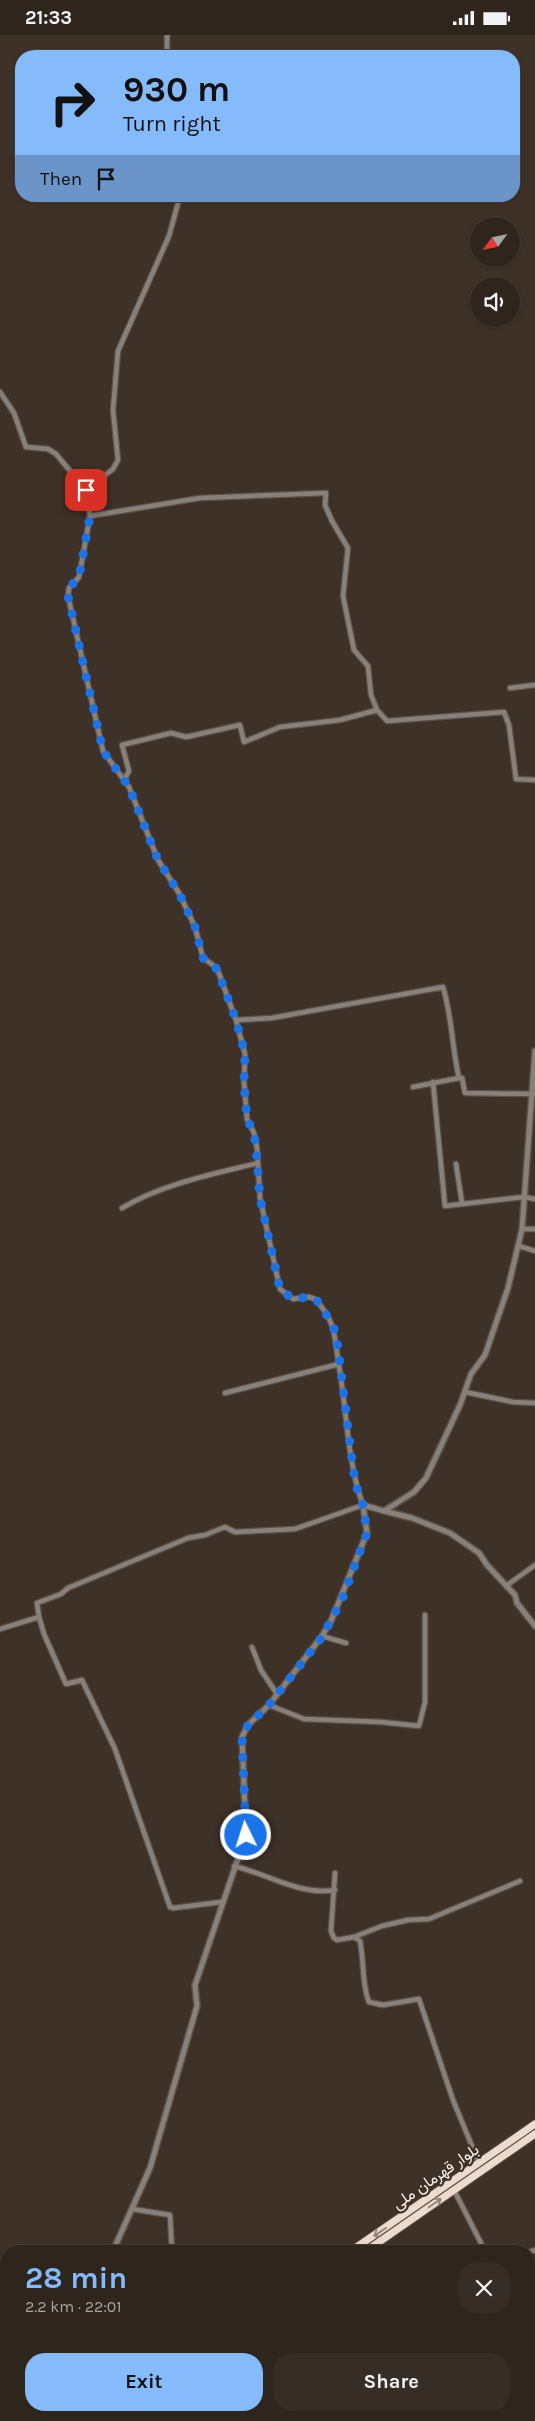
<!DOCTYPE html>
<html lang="en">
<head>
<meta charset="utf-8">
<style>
  :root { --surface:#2e251d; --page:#362d26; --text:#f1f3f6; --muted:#a7a5a4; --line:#49423b; --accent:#86bbfb }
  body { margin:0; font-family:Karla,Vazirmatn,sans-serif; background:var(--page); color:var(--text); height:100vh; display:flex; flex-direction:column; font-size:19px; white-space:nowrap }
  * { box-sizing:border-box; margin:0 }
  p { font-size:16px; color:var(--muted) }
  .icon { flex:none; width:28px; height:28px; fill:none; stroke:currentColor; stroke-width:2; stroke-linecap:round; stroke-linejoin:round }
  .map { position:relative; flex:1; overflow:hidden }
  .side { position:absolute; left:0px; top:2210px; width:535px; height:176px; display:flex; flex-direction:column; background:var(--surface); border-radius:20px 20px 0 0; box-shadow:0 1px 4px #0004,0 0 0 1px var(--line) }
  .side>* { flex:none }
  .banner { position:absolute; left:15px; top:15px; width:505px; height:152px; border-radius:20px; box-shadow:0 1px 4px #0004,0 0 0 1px var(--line); background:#86bbfb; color:#111; overflow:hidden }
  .needle { width:32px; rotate:237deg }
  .buttons { position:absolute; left:470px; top:182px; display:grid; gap:10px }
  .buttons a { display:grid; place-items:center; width:50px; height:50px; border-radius:50%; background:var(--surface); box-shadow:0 1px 4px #0004,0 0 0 1px var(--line); font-size:25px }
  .pin { position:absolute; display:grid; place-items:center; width:42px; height:42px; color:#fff; margin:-21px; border-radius:10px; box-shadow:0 2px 8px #0006 }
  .me { position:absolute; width:55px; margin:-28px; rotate:356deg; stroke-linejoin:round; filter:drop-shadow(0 0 4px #0008) }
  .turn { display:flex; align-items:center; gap:18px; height:105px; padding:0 25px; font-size:22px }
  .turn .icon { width:65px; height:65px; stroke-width:2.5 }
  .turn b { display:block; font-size:35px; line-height:42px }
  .then { display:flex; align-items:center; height:48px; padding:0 25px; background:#0003; gap:10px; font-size:19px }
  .round { display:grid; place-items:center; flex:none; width:52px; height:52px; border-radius:20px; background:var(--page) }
  .summary { display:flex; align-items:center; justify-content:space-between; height:85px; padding:0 25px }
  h1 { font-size:30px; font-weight:700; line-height:38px; color:var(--accent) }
  .cta { display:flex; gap:10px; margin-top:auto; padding:10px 25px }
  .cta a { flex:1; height:58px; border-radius:20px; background:var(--accent); color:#111; font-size:20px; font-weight:700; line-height:58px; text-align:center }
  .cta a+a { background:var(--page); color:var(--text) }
  .status { display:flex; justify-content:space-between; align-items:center; height:35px; padding:0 25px; background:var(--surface); direction:ltr }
  .status svg { height:14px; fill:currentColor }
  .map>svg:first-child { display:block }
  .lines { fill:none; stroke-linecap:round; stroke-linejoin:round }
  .minor-casing { stroke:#5c5046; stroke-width:7 }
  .tertiary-casing { stroke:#5c5046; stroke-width:8 }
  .trunk-casing { stroke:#5c5046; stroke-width:9 }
  .minor { stroke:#87807b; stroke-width:4.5 }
  .tertiary { stroke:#87807b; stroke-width:5 }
  .trunk { stroke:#ecdbcf; stroke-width:7 }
  .oneway { stroke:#95867b }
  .route { stroke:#1a73e8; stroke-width:9; stroke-dasharray:0 16.2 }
  .labels { text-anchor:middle; stroke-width:4.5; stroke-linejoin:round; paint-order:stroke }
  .street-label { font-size:16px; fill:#faf1ea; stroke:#3e3127 }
</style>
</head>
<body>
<div class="status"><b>21:33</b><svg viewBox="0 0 49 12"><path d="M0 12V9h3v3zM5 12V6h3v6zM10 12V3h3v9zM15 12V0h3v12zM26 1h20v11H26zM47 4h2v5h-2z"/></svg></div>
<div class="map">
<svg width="535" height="2386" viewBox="0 0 535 2386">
  <rect width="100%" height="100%" fill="#3e3127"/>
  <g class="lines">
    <defs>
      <path id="minor" d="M167,0v21
        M0,357l14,21 12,34 22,2 8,5 30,36
        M90,481l110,-18 126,-5 -1,12 7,16 16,27 -5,48 11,54 14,16 3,29 6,15 10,11 117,-9 5,13 7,54 19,1
        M510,653l25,-3
        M124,745l5,-9 -7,-26 49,-12 15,4 54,-12 4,17 36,-15 60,-7 37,-10
        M236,985l36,-2 171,-31c9,29 9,61 16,91h3l3,15 70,1
        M433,1047l12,124 79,-9 11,2
        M413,1052l46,-9
        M456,1129l6,39
        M122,1173c40,-24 91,-34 136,-45
        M522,1194h13
        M519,1211l16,5
        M465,1357l48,10 22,1
        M225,1358l114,-29
        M506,1551l29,-21
        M39,1582l5,17 22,50 16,-4 33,69 55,158 4,1 47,-6
        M0,1594l39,-12 -2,-14 24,-9 7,-6 120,-50 17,-3 20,-8 10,5 60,-3 68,-24c-16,-44 -16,-94 -24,-139 -5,-30 -2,-43 -24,-67l-6,-2 -16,2 -13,-10 -20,-91 -3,-50 -3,-15 -7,-14 -3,-37 1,-28 -9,-34 -19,-52 -14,-10 -8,-31 -16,-34 -21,-33 -29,-73 -26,-36 -35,-155 1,-8 10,-11 11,-61 -4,-26 27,-21 5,-9 -5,-50 5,-59 51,-115 11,-40
        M322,1601l24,7
        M252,1612l9,23 16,24
        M269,1670l35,14 77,3 38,4 6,-24v-87
        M234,1831c34,8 66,30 101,24
        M335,1838l-4,58 3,7 3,2 17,-3 6,4c4,19 2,45 9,61l14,3 36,-6 34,101 26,63
        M354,1902l28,-11 26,-6 21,-1 91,-38
        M454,2155l31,61
        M132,2174l38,6 2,36
        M529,2217l6,-2
        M529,2267l6,-1
        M529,2316l6,16
        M529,2375l6,-1
        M250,2380l2,6
        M359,2380l2,6
        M400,2380l2,6
        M441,2380l2,6
        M463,2380l1,6
        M411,2386l20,-6
        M497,2386l17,-6"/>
      <path id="tertiary" d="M384,1476l28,7 38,15 29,20 8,12 28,30 2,8 18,23
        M113,2216l37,-83 47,-162 -2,-21 51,-150 -4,-98 6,-12 21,-20 53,-69 9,-15 36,-88 -4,-28 21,6 30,-19 12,-14 34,-73 11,-31 14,-19 23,-67 14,-59 13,-178
        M44,2386l2,-6"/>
      <path id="trunk" d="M351,2216l184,-127
        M366,2216l169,-117
        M105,2386l9,-6
        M122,2386l9,-6"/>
    </defs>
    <use href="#minor" class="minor-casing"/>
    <use href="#tertiary" class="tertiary-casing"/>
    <use href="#trunk" class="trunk-casing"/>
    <use href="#minor" class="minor"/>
    <use href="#tertiary" class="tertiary"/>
    <use href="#trunk" class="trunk"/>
  </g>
  <defs><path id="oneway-shaft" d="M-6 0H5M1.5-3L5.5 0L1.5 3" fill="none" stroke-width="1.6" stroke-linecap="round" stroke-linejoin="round" transform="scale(1.25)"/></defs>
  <g class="oneway">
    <use href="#oneway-shaft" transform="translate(435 2168) rotate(-35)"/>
    <use href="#oneway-shaft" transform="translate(380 2197) rotate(145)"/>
  </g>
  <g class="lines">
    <path class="route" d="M86,455l4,26 -11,61 -10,11 -1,8 35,155 26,36 29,73 21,33 16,34 8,31 14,11 19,51 9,34 -1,28 3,37 7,14 2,15 4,50 20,91 13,10 16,-2 7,2 17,26 4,15 18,143 8,22 4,28 -25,67 -20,37 -53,68 -21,20 -6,12 4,98"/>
  </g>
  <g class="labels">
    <g class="street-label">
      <text transform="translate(435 2141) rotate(-35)" y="6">بلوار قهرمان ملی</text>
    </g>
  </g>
</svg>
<div class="buttons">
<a><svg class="needle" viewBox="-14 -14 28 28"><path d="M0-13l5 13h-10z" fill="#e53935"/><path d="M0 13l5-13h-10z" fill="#a7a5a4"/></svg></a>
<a><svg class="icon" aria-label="sound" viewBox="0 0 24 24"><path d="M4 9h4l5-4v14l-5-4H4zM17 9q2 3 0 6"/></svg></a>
</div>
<div class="pin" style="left:86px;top:455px;background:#d93025"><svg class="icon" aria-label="arrive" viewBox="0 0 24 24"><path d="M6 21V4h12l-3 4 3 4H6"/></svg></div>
<svg class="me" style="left:246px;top:1800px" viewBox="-20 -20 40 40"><circle r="17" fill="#1a73e8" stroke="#fff" stroke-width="3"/><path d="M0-11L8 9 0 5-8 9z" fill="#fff"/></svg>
<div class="banner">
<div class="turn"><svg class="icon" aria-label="right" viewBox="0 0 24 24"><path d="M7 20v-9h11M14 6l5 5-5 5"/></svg><div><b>930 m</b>Turn right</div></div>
<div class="then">Then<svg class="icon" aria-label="arrive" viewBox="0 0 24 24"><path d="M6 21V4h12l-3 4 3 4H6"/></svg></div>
</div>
<section class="side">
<div class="summary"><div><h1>28 min</h1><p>2.2 km · 22:01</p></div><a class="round"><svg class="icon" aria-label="close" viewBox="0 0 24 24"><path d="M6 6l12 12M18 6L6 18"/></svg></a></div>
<div class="cta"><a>Exit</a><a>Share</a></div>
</section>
</div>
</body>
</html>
